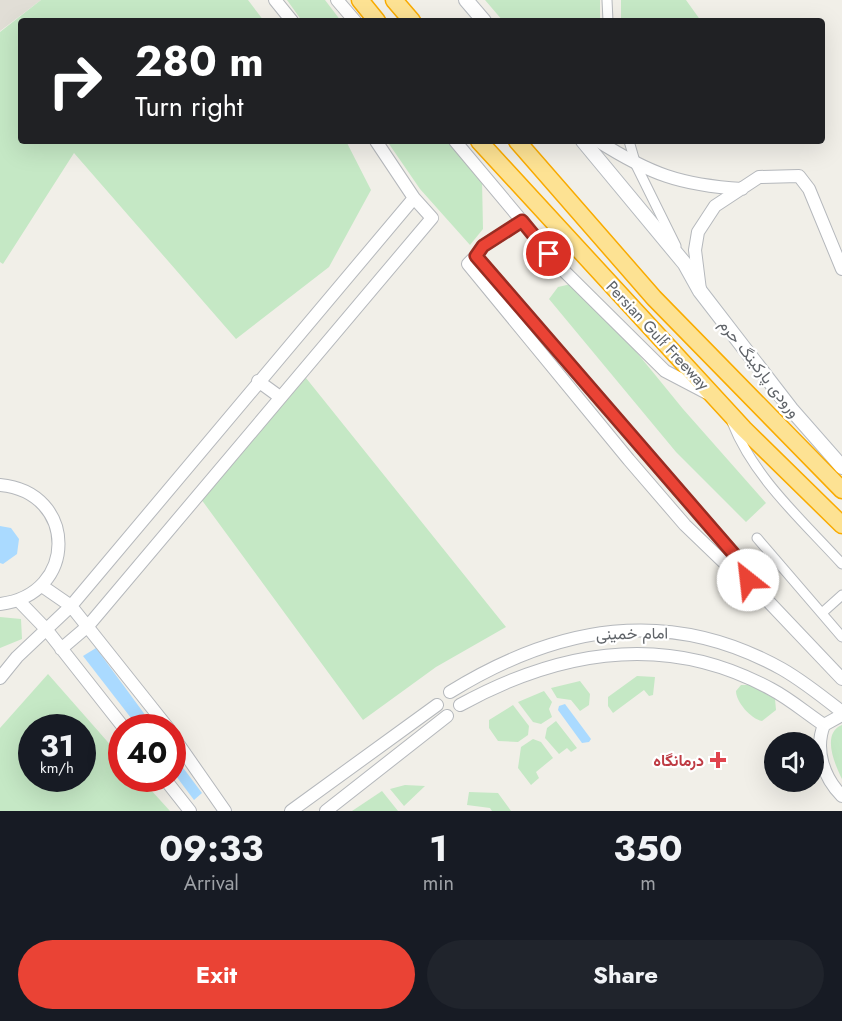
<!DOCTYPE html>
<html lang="en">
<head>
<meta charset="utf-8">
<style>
  :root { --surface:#171b24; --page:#20242c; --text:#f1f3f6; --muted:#9ea1a6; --accent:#ea4335 }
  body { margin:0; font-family:Jost,Vazirmatn,sans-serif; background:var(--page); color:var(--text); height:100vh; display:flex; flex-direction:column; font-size:22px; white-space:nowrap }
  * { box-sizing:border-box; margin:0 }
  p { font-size:20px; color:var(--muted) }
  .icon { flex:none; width:33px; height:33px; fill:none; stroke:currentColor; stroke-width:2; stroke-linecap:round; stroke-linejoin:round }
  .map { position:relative; height:811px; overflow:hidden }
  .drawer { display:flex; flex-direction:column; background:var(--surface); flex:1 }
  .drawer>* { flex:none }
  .hud { position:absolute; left:18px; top:18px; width:807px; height:126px; border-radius:6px; box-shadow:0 6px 24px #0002; background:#202124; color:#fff; overflow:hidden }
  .controls { position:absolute; left:764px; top:732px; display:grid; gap:12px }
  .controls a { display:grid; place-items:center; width:60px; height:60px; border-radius:50%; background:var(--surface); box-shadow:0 6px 24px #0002; font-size:30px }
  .speed { position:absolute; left:18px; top:714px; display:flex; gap:12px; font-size:30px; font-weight:700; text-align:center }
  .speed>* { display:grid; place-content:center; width:78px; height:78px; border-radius:50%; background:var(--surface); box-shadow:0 6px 24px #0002; line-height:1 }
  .speed small { font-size:15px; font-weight:400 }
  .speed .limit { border:9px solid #d22; background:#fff; color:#111 }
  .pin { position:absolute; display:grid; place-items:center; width:51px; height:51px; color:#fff; margin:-26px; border:3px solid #fff; border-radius:50%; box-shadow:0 2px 6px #0007 }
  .me { position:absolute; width:66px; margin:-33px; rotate:331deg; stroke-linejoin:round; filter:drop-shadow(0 0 4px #0008) }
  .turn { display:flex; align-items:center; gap:21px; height:126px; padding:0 18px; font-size:27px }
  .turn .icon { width:78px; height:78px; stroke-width:2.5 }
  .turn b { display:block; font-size:42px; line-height:51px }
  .eta { display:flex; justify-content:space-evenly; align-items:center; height:102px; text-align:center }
  .eta b { font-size:36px; font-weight:700; line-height:42px }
  .button { display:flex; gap:12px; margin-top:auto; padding:12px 18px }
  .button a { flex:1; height:69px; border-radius:36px; background:var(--accent); color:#fff; font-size:24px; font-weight:700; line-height:69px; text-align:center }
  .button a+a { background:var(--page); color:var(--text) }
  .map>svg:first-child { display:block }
  .education { fill:#e1ded6 }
  .green { fill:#c5e8c5; fill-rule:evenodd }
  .water { fill:#aadaff }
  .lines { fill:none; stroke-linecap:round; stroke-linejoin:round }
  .minor-casing { stroke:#b5b8bc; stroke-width:11 }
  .tertiary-casing { stroke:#b5b8bc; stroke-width:14 }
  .secondary-casing { stroke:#b6babf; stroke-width:16 }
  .motorway-casing { stroke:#f9ab00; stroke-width:19 }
  .minor { stroke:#fff; stroke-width:9 }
  .tertiary { stroke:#fff; stroke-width:12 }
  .secondary { stroke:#fff; stroke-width:14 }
  .motorway { stroke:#fde293; stroke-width:16 }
  .route-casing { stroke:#982c22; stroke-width:15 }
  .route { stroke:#ea4335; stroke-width:10 }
  .health-dot { fill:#e0444e; stroke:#fff; stroke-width:2 }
  .labels { text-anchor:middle; stroke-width:4.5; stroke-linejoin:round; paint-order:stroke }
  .street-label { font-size:16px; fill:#5f6368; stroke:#fff }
  .health-label { font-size:16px; font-weight:bold; fill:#be3a42; stroke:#fff; text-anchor:end }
</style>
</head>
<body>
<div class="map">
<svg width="842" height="811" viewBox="0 0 842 811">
  <rect width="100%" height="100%" fill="#f1efe8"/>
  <path class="education" d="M0,0h41l-41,31z"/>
  <path class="green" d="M41,0h207l16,21h-243v120h325l25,49 -42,77 -93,72 -162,-186 -71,111 -3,-2v-230z
    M287,0h38l16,21h-39z
    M485,0h115v21h-97z
    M621,0h65l15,21h-80z
    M387,141h60l35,39 1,49 -13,16 -50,-56z
    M571,284l36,32 76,93 83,94 -20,19 -70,-70 -127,-153 9,-12z
    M306,378l200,249 -70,40 -73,53 -162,-221z
    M0,617l21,2 1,20 -22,9z
    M48,674l73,83 1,21 19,1 29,32h-170v-83zM32,728h50v50h-50z
    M637,676l18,1 -2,18 -4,1 -5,-6 -31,23 -5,-7v-9z
    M580,681l10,13 -1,11 -9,6 -9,-11 -14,-2 -6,-10z
    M741,685h10l24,14 1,11 -14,11c-11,-2 -26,-19 -26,-30z
    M544,691l8,11 -3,7 3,8 -11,7 -8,-2 -15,-20z
    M513,705l16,21 -1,9 -10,7 -20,-1 -9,-13v-8z
    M556,721l21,27 -6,4 -4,-4 -8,6 -14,-16 2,-10z
    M842,725v54c-7,-14 -21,-46 0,-54z
    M533,739l8,3 12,16 -17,14 3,6 -8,7 -13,-17 3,-21z
    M405,785l20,1 -21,20 -14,-17z
    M382,791l16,20h-46z
    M469,792l29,1 13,18h-19l-2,-3 -23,-3z"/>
  <path class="water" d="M0,526l11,2 8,11 -2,15 -14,10 -3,-1z
    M96,648l58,79h-16l-55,-71z
    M565,704l26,35 -2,3 -7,1 -24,-33 1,-4z
    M172,753l30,40 -8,7 -21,-28z"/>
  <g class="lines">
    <defs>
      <path id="minor" d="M607,0l1,21
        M629,141l7,24 40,81
        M732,422c22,56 70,98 110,142
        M757,538l85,99
        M822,613l20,-18"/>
      <path id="tertiary" d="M275,0l17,21
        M337,0l18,21
        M455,141l108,129 102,101 42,22
        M598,141c52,33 82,44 144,48
        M476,256l7,-10 39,-25
        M700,290l-5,-40 3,-18 17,-26 44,-29 40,-1 10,13 33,80
        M258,381l22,16
        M0,485c78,7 78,110 0,119
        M748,580l-3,-13 -269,-311 -8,8 161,196 56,65 52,50 11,5 94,99
        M42,586l29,20 97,122
        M19,601l27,28 78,99
        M61,649l27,-23 344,-408 -18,-20 -38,-57
        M0,678l17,-21 54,-51 343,-408
        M450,692c107,-66 218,-87 332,-23 21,12 41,28 60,43
        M460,705c100,-55 207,-73 311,-16 19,10 35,24 53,36
        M842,715l-18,10c-10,25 0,53 18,71
        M172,735l53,76
        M164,778l26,33
        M291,811l146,-106
        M326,811l121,-95"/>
      <path id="secondary" d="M466,0l18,21
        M583,141l102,123 15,27 91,118 51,58"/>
      <path id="motorway" d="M360,0l17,21
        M394,0l18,21
        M479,141l265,288 98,96
        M517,141l137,157 188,192"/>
    </defs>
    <use href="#minor" class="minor-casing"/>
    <use href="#tertiary" class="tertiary-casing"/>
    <use href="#secondary" class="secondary-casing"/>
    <use href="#motorway" class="motorway-casing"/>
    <use href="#minor" class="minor"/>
    <use href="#tertiary" class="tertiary"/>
    <use href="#secondary" class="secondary"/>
    <use href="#motorway" class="motorway"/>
  </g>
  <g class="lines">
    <defs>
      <path id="route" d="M549,254l-27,-33 -39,25 -7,10 269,311 3,13"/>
    </defs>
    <use href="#route" class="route-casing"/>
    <use href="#route" class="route"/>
  </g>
  <path class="health-dot" d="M715 751h6v6h6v6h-6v6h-6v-6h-6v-6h6z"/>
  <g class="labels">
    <g class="street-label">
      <text transform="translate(658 335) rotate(47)" y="6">Persian Gulf Freeway</text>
      <text transform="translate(760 368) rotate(52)" y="6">ورودی پارکینگ حرم</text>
      <text transform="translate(632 633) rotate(-1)" y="6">امام خمینی</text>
    </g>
    <g class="health-label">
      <text x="704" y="766">درمانگاه</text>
    </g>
  </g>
</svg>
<div class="controls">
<a><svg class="icon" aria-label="sound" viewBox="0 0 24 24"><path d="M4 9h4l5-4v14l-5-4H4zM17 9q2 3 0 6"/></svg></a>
</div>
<div class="speed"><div>31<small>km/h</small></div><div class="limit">40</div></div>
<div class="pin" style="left:549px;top:254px;background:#d93025"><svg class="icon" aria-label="arrive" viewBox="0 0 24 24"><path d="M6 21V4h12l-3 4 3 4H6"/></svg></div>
<svg class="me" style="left:748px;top:580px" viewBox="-20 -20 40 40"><circle r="19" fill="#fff"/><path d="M0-13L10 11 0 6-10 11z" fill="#ea4335"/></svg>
<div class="hud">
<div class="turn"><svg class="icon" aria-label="right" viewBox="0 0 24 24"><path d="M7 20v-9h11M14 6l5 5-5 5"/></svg><div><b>280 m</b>Turn right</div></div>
</div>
</div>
<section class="drawer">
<div class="eta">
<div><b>09:33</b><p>Arrival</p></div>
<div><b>1</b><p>min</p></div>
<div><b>350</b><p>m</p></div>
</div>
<div class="button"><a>Exit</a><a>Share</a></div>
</section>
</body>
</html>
